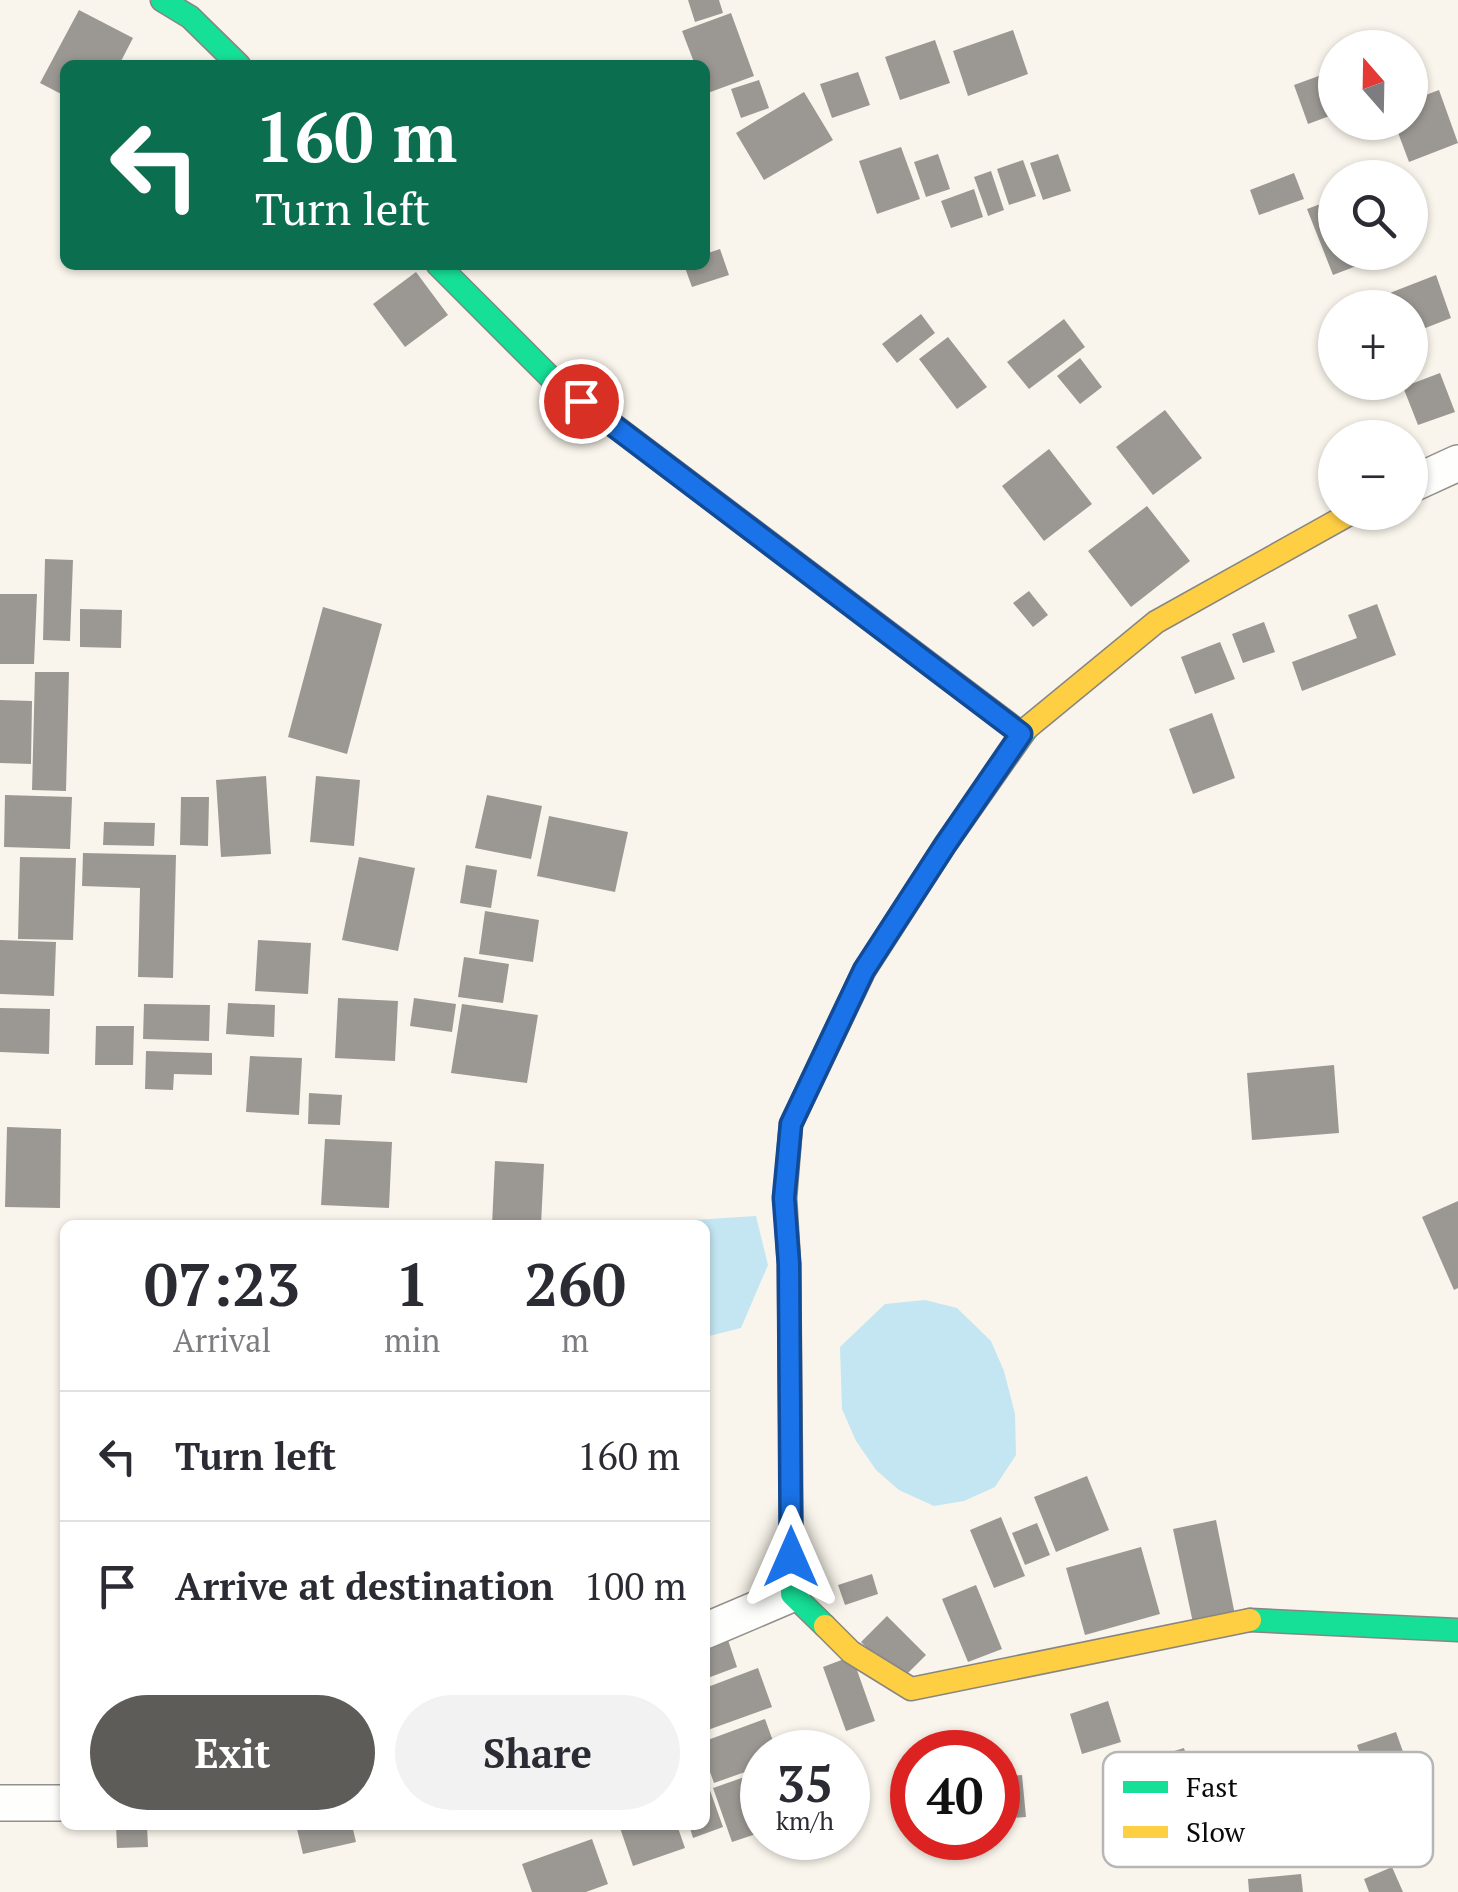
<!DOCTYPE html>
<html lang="en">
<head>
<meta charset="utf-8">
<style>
  :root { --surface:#fff; --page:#f2f2f3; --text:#2b2b33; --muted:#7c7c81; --line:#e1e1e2; --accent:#5e5c59 }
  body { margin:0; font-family:"PT Serif",serif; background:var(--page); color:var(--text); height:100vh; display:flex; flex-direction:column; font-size:38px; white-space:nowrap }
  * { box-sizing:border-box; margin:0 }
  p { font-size:32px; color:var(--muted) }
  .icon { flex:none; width:55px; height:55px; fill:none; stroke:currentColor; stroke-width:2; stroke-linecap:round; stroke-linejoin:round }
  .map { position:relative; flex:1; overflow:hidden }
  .sheet { position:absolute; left:60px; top:1220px; width:650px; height:610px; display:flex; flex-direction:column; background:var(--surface); border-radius:15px; box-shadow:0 2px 8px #0004 }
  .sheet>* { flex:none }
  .banner { position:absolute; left:60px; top:60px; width:650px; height:210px; border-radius:15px; box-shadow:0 2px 8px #0004; background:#0b6e4f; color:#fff; overflow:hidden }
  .needle { width:65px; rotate:340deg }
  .tools { position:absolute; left:1318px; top:30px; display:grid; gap:20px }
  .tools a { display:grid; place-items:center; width:110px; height:110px; border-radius:50%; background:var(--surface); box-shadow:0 2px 8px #0004; font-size:50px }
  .speed { position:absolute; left:740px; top:1730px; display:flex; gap:20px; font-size:50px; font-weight:700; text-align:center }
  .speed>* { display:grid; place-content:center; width:130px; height:130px; border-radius:50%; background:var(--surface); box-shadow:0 2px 8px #0004; line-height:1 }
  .speed small { font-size:25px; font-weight:400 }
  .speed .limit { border:15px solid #d22; background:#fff; color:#111 }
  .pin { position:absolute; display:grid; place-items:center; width:85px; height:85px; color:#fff; margin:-42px; border:5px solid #fff; border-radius:50%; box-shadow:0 2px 10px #0007 }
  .me { position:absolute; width:110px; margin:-55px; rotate:0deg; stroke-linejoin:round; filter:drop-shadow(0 0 8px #0008) }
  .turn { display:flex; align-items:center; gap:35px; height:210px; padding:0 30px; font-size:45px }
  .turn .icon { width:130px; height:130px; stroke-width:2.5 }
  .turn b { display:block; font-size:70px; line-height:85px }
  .eta { display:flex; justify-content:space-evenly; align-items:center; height:170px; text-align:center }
  .eta b { font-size:60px; font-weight:600; line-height:70px }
  .action { display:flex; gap:20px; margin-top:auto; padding:20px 30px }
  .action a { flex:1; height:115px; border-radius:60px; background:var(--accent); color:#fff; font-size:40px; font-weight:600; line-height:115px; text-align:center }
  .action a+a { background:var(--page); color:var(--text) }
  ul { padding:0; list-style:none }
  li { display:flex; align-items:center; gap:30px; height:130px; padding:0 30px; border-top:2px solid var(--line) }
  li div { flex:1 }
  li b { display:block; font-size:38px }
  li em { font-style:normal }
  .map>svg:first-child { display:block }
  .water { fill:#c3e6f2 }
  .building { fill:#9b9893 }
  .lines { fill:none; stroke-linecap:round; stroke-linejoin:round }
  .street-casing { stroke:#92908c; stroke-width:38 }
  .fast-casing { stroke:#888682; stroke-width:25 }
  .slow-casing { stroke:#888682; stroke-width:25 }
  .street { stroke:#fefefc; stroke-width:35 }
  .fast { stroke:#16e098; stroke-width:22 }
  .slow { stroke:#ffcf43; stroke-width:22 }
  .route-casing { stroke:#114b97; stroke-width:25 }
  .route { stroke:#1a73e8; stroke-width:18 }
  .key { fill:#fff; stroke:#b6b6b6; stroke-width:2.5 }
  .key-label { font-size:28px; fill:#0a0a0a }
</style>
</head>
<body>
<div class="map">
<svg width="1458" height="1892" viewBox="0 0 1458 1892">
  <rect width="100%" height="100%" fill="#f9f5ec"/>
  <path class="water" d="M756,1216l12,49 -27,63 -36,9v-112h-21l9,-5z
    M925,1300l32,8 34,33 13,30 11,43 1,41 -21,32 -31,14 -30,5 -35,-16 -23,-20 -20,-29 -14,-32 -2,-62 45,-43z"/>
  <path class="building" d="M688,0h31l4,13 -28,9z
    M79,10l54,28 -14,27h-54v31l-25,-13z
    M731,13l23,63 -49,18v-29h-10l-13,-34z
    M1013,30l15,44 -60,22 -15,-45z
    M935,40l15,43 -50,17 -15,-43z
    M1335,70v44l-27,10 -14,-39z
    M858,72l12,33 -38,13 -12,-34z
    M759,80l10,28 -28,10 -10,-29z
    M1439,90l19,53 -49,19 -15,-40h16v-21z
    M804,92l29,48 -69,40 -28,-47z
    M901,147l19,52 -43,15 -18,-53z
    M938,154l12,35 -24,8 -12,-35z
    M1058,154l13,37 -28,9 -13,-37z
    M1023,160l13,36 -27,9 -12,-36z
    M991,171l13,39 -16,6 -14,-39z
    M1294,173l10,26 -45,16 -9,-25z
    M974,189l9,28 -32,11 -10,-27z
    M1334,199l1,53h19l5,13 -26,10 -26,-66z
    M720,249l9,26 -37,12 -8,-22h21v-11z
    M416,272l32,43 -43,32 -32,-43z
    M1436,275l15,43 -41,16v-26h-23l-5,-12z
    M921,314l14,19 -38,30 -15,-19z
    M1064,319l21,28 -56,42 -22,-27z
    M948,337l39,50 -30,22 -38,-50z
    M1080,358l22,29 -22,17 -23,-28z
    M1440,373l15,39 -37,13 -15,-38z
    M1165,410l37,48 -49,37 -37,-48z
    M1049,449l43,55 -48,37 -42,-55z
    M1147,506l43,55 -59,46 -43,-56z
    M45,559l28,1 -3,81 -27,-1z
    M1029,591l19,24 -15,12 -20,-24z
    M0,594h37l-3,70h-34z
    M1377,604l19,51 -94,36 -10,-29 65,-24 -9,-23z
    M323,607l59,17 -35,130 -59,-17z
    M80,609l42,1 -1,38 -41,-1z
    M1264,622l11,30 -32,11 -11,-29z
    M1220,642l15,37 -40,15 -14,-37z
    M35,672h34l-3,119 -34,-1z
    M0,700l32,1 -1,63 -31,-1z
    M1212,713l23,65 -42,16 -24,-65z
    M266,776l5,78 -50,3 -5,-77z
    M316,776l44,4 -6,66 -44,-4z
    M5,795l67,2 -2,52 -66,-2z
    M487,795l55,11 -11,53 -56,-11z
    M181,797h28l-1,49 -28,-1z
    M549,816l79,16 -13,60 -78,-16z
    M104,822l51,1 -1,23 -51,-1z
    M83,853l93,2 -3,123 -35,-1 2,-89 -58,-2z
    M20,857l56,1 -3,82 -55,-1z
    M359,857l56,11 -17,83 -56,-11z
    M466,865l31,5 -6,38 -31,-5z
    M485,911l54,9 -6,42 -54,-8z
    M0,940l56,2 -2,54 -54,-2z
    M258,940l53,3 -3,51 -53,-3z
    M464,957l45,7 -6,39 -45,-6z
    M338,998l60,3 -3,60 -60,-3z
    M414,998l42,6 -4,28 -42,-6z
    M228,1003l47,2 -1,32 -48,-3z
    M144,1004l66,1 -1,36 -66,-2z
    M462,1004l76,11 -11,68 -76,-10z
    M0,1008l50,1 -1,45 -49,-2z
    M96,1026h38l-1,39h-38z
    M146,1051l66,2v22l-38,-1 -1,16 -28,-1z
    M250,1056l52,2 -3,57 -53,-3z
    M1334,1065l5,68 -87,7 -5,-67z
    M309,1093l33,2 -2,30 -32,-1z
    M7,1127l54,2 -1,79 -55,-1z
    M325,1139l67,3 -3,66 -68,-3z
    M495,1161l49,3 -3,61h-49z
    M1458,1201v87l-4,2 -32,-73z
    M1087,1476l22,54 -53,22 -22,-55z
    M1001,1517l24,59 -31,12 -24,-58z
    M1216,1520l19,95 -42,8 -20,-94z
    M1037,1523l13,32 -25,10 -13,-32z
    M1141,1547l19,67 -75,21 -19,-67z
    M872,1574l6,20 -33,11 -7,-20z
    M976,1585l26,64 -34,13 -26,-63z
    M887,1616l39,39 -26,26 -39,-39z
    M728,1640l9,27 -32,12v-30z
    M852,1656l23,65 -29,10 -23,-64z
    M758,1668l14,39 -67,24v-43z
    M1108,1701l13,41 -39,12 -12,-40z
    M765,1719l12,33h-15v14l-48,17 -9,-25v-17z
    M1396,1732l11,31 -39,14 -11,-32z
    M1184,1748l9,31 -45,14 -10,-31z
    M756,1773l6,18v41l-30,10 -19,-54z
    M1022,1775l4,42 -28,2v-42z
    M706,1779l17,48 -30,11 -4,-13h16z
    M116,1825h31l1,22 -31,1z
    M296,1825h56l4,17 -53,12z
    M619,1825h58l8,23 -52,18z
    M592,1839l16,45 -22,8h-54l-10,-28z
    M1392,1867l11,25h-34l-5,-13z
    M1301,1874l2,18h-54l-1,-13z"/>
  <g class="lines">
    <defs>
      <path id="street" d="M1410,485l48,-22
        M705,1631l87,-37
        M0,1803h65"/>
      <path id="fast" d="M162,0l28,17 49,48
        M438,265l112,112 471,356
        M1250,1620l208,10
        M825,1626l-33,-32 -3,-330 -4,-66 6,-74 73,-153 81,-126 82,-117"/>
      <path id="slow" d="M1027,728l129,-106 197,-110
        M825,1626l26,26 60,37 339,-69"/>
    </defs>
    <use href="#street" class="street-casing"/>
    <use href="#fast" class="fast-casing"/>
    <use href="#slow" class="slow-casing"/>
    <use href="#street" class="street"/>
    <use href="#fast" class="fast"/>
    <use href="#slow" class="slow"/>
  </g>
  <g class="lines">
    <defs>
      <path id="route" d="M581,401l440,333 -76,111 -81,125 -73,154 -7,74 5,66 2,293"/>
    </defs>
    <use href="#route" class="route-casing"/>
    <use href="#route" class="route"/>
  </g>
  <rect x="1103" y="1752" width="330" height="115" rx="15" class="key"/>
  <rect x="1123" y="1781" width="45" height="12" fill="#16e098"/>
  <rect x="1123" y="1826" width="45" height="12" fill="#ffcf43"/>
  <g class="key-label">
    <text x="1186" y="1797">Fast</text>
    <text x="1186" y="1842">Slow</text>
  </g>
</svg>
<div class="tools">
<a><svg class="needle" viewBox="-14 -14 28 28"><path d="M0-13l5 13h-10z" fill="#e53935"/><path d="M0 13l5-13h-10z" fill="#7c7c81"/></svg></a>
<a><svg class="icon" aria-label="search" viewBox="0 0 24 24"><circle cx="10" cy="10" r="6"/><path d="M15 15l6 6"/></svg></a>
<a>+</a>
<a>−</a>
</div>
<div class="speed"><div>35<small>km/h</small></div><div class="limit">40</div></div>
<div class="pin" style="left:581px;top:401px;background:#d93025"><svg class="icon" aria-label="arrive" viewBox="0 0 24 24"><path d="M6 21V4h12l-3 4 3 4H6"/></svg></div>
<svg class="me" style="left:791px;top:1557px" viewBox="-20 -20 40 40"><path d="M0-17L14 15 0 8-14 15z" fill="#1a73e8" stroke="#fff" stroke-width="4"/></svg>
<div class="banner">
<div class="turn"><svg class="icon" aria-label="left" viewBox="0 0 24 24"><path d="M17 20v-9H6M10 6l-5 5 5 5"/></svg><div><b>160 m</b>Turn left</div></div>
</div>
<section class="sheet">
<div class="eta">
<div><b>07:23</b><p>Arrival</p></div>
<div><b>1</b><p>min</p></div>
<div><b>260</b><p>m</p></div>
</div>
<ul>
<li><svg class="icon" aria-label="left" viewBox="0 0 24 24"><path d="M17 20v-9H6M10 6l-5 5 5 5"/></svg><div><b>Turn left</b></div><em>160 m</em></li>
<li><svg class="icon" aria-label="arrive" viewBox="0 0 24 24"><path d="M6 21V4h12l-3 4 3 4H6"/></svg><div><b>Arrive at destination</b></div><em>100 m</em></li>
</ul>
<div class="action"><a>Exit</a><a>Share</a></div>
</section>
</div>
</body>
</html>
